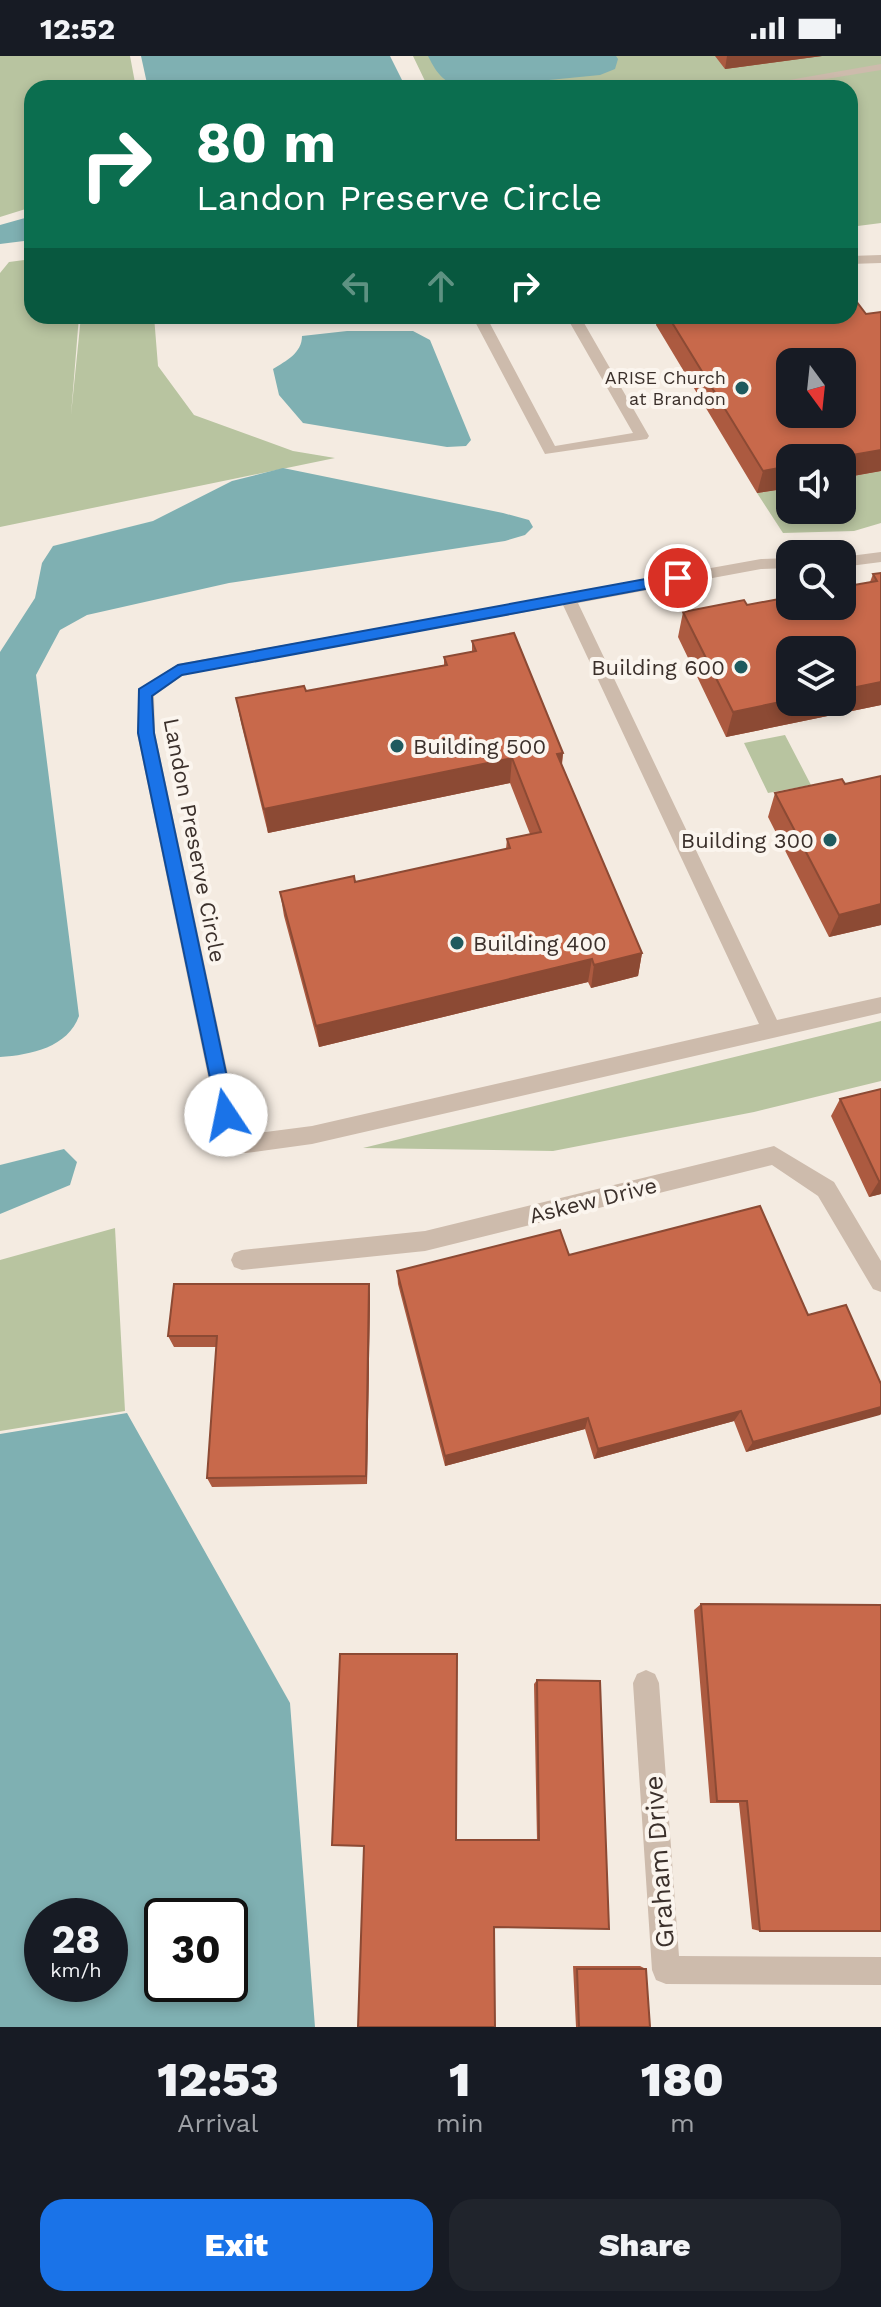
<!DOCTYPE html>
<html lang="en">
<head>
<meta charset="utf-8">
<style>
  :root { --surface:#171b24; --page:#20242c; --text:#f1f3f6; --muted:#9ea1a6; --accent:#1a73e8 }
  body { margin:0; font-family:"Work Sans",sans-serif; background:var(--page); color:var(--text); height:100vh; display:flex; flex-direction:column; font-size:30px; white-space:nowrap }
  * { box-sizing:border-box; margin:0 }
  p { font-size:26px; color:var(--muted) }
  .icon { flex:none; width:44px; height:44px; fill:none; stroke:currentColor; stroke-width:2; stroke-linecap:round; stroke-linejoin:round }
  .map { position:relative; height:1971px; overflow:hidden }
  .panel { display:flex; flex-direction:column; background:var(--surface); flex:1 }
  .panel>* { flex:none }
  .top-card { position:absolute; left:24px; top:24px; width:834px; height:244px; border-radius:24px; box-shadow:0 4px 12px #0003; background:#0b6e4f; color:#fff; overflow:hidden }
  .needle { width:52px; rotate:165deg }
  .buttons { position:absolute; left:776px; top:292px; display:grid; gap:16px }
  .buttons a { display:grid; place-items:center; width:80px; height:80px; border-radius:16px; background:var(--surface); box-shadow:0 4px 12px #0003; font-size:40px }
  .speed { position:absolute; left:24px; top:1842px; display:flex; gap:16px; font-size:40px; font-weight:700; text-align:center }
  .speed>* { display:grid; place-content:center; width:104px; height:104px; border-radius:50%; background:var(--surface); box-shadow:0 4px 12px #0003; line-height:1 }
  .speed small { font-size:20px; font-weight:400 }
  .speed .limit { border:4px solid #111; border-radius:12px; background:#fff; color:#111 }
  .pin { position:absolute; display:grid; place-items:center; width:68px; height:68px; color:#fff; margin:-34px; border:4px solid #fff; border-radius:50%; box-shadow:0 2px 8px #0007 }
  .me { position:absolute; width:88px; margin:-44px; rotate:349deg; stroke-linejoin:round; filter:drop-shadow(0 0 6px #0008) }
  .turn { display:flex; align-items:center; gap:28px; height:168px; padding:0 40px; font-size:36px }
  .turn .icon { width:104px; height:104px; stroke-width:2.5 }
  .turn b { display:block; font-size:56px; line-height:68px }
  .lanes { display:flex; align-items:center; height:76px; padding:0 40px; background:#0003; justify-content:center; gap:40px; direction:ltr }
  .lanes .off { opacity:.35 }
  .eta { display:flex; justify-content:space-evenly; align-items:center; height:136px; text-align:center }
  .eta b { font-size:48px; font-weight:800; line-height:56px }
  .action { display:flex; gap:16px; margin-top:auto; padding:16px 40px }
  .action a { flex:1; height:92px; border-radius:24px; background:var(--accent); color:#fff; font-size:32px; font-weight:800; line-height:92px; text-align:center }
  .action a+a { background:var(--page); color:var(--text) }
  .status { display:flex; justify-content:space-between; align-items:center; height:56px; padding:0 40px; background:var(--surface); direction:ltr }
  .status svg { height:22px; fill:currentColor }
  .map>svg:first-child { display:block }
  .green { fill:#b8c4a0 }
  .water { fill:#7fb0b2; fill-rule:evenodd }
  .lines { fill:none; stroke-linecap:round; stroke-linejoin:round }
  .service { fill:#cdbbac; fill-rule:evenodd }
  .minor { fill:#cdbbac; fill-rule:evenodd }
  .wall { fill:#ac5a40 }
  .shaded-wall { fill:#8c4a34 }
  .building { fill:#c8694b; stroke:#8c4a34; stroke-width:2; fill-rule:evenodd }
  .route { fill:#1a73e8; stroke:#114b97; stroke-width:2 }
  .poi-dot { fill:#1f5a5e; stroke:#fbf5ee; stroke-width:3 }
  .labels { text-anchor:middle; stroke-width:8; stroke-linejoin:round; paint-order:stroke }
  .far-poi-label { font-size:18px; fill:#3b302b; stroke:#fbf5ee; text-anchor:end }
  .poi-label { font-size:22px; fill:#3b302b; stroke:#fbf5ee; text-anchor:end }
  .street-label { font-size:22px; fill:#3b302b; stroke:#fbf5ee }
  .near-street-label { font-size:26px; fill:#3b302b; stroke:#fbf5ee }
</style>
</head>
<body>
<div class="status"><b>12:52</b><svg viewBox="0 0 49 12"><path d="M0 12V9h3v3zM5 12V6h3v6zM10 12V3h3v9zM15 12V0h3v12zM26 1h20v11H26zM47 4h2v5h-2z"/></svg></div>
<div class="map">
<svg width="881" height="1971" viewBox="0 0 881 1971">
  <rect width="100%" height="100%" fill="#f4ebe1"/>
  <path class="green" d="M0,0h130l6,32h-104v119l-32,10z
    M413,0h468v167l-31,4v-139h-431l6,-7z
    M32,203v57h47l-8,99 10,-99h73l4,50 36,49 99,36 42,7 -335,69v-254l9,-11z
    M881,415v52l-27,8 -71,2 -26,-40 33,-5v22h52v-32z
    M785,679l26,50 -43,8 -24,-50z
    M881,965v60l-127,31 -201,39 -190,-3z
    M115,1172l10,183 -125,20v-171z"/>
  <path class="water" d="M141,0h249l13,26 -7,6h-248z
    M428,0h188l2,3 -3,10 -15,6 -133,13c-22,-4 -29,-12 -39,-32z
    M32,160v24l-32,4v-19z
    M347,275h66l17,9 41,100 -5,6 -19,1 -144,-24 -24,-28 -6,-26c13,-8 29,-16 29,-33z
    M283,412l220,45 26,7 4,7 -8,8 -20,6 -276,42 -142,32 -27,15 -24,45 43,341c-11,31 -48,39 -79,41v-405l35,-54 7,-35 11,-17 100,-25 79,-40z
    M64,1093l13,13 -7,23 -70,29v-49z
    M127,1357l163,290 25,324h-315v-593zM110,1860v68h-68v-68zM230,1860v68h-68v-68z"/>
  <g class="lines">
    <path class="service" d="M881,199v8l-31,1v-8z
      M472,260h14l69,130 78,-13 -67,-117h14l69,120 -2,3 -102,15z"/>
    <path class="minor" d="M881,8v6l-110,18h-28z
      M881,496v10l-39,5v-10z
      M790,502v10l-29,1 -183,34 199,417 104,-23v16l-569,131 -66,9 -7,-2 -23,-36 -79,-382 2,-44 39,-25 583,-105zM563,549l196,419 -447,102 -61,8 -15,-22 -81,-379 -1,-37 29,-21z
      M774,1090l60,36 47,79v31l-8,-3 -55,-93 -46,-31 -347,86 -183,19 -8,-3 -3,-7 3,-7 8,-3 183,-19z
      M646,1614l9,4 4,9 20,273 202,1v28l-215,-1 -10,-4 -4,-10 -19,-287 4,-9z"/>
  </g>
  <path class="wall" d="M715,0h107l-97,13z
    M658,260h192l31,155 -39,7v-20h-52v30l-33,5 -101,-168z
    M881,517v132l-155,32 -48,-100 5,-25 64,-7 123,-23 3,-8z
    M472,585l91,112 -1,12 80,188 -4,23 -47,12 -3,-6 -269,65 -35,-131 -4,-24 75,-10 151,-33 1,-10 23,-5 -20,-51 -242,50 -27,-110 -5,-25 70,-7 138,-26v-8l28,-5z
    M845,728l36,141 -52,12 -61,-120 7,-24z
    M881,1033v105l-12,3 -38,-81 9,-17z
    M569,1199l239,60 73,69v30l-135,38 -12,-31 -140,38 -9,-30 -140,37 -47,-182 -1,-13z
    M369,1228l1,12 -3,188 -155,3 -5,-9 9,-131h-42l-6,-11z
    M701,1548l180,1 -121,326 -8,-2 -13,-126h-29l-16,-193z
    M537,1624l72,249 -115,-2 -38,-87h81l-3,-156z
    M573,1910h67l6,3 4,58h-74z"/>
  <path class="shaded-wall" d="M727,0h95l-97,13z
    M881,394v21l-39,7v-20h-7z
    M790,410v22l-33,5 6,-22z
    M881,626v23l-155,32 7,-25 57,-12v2h52v-12z
    M563,697l-3,25 -3,-24z
    M512,702l-2,25 -242,50 -4,-24z
    M881,848v21l-52,12 10,-22z
    M642,897l-4,23 -47,12 3,-23z
    M592,903l-4,23 -269,65 -3,-21z
    M879,1125h2v13l-12,3z
    M369,1228l1,12 -3,188 -1,-8z
    M881,1351v7l-1,1 -134,37 7,-10z
    M741,1355l-7,10 -140,38 4,-10z
    M588,1362l-3,11 -140,37v-10z"/>
  <path class="building" d="M739,28l3,4h-32z
    M850,237l16,21 15,-2v138l-46,8h-45v8l-27,5 -95,-155h182zM790,306h52v52h-52z
    M881,517v109l-39,8v-40h-52v50l-57,12 -50,-100 61,-12 3,5 43,-8v9h52v-19l35,-6 -4,-7z
    M514,577l49,120 -6,1 85,199 -48,12 -2,-6 -276,67 -36,-134 74,-16 1,6 155,-34 -3,-9 34,-7 -29,-74 -248,51 -28,-111 68,-12 2,5 141,-26 -3,-8 32,-6 -4,-10z
    M881,720v128l-42,11 -64,-122 67,-14 3,5z
    M881,1033v92h-2l-39,-82z
    M760,1150l48,109 38,-10 35,79v23l-128,35 -12,-31 -143,38 -10,-31 -143,38 -48,-185 163,-41 9,25z
    M174,1228h195l-3,192 -159,2 10,-142h-49z
    M701,1548l180,1v326h-121l-13,-130h-30z
    M340,1598h117l-1,186h83l-2,-160 63,1 9,248 -115,-2 1,100h-137l6,-181 -32,-1z
    M577,1913h69l4,58h-71z"/>
  <path class="route" d="M678,517l5,2v7l-501,93 -30,21 2,37 81,382 -3,6h-13l-81,-388 1,-44 39,-24z"/>
  <g class="poi-dot">
    <circle cx="742" cy="332" r="8"/>
    <circle cx="741" cy="611" r="8"/>
    <circle cx="397" cy="690" r="8"/>
    <circle cx="830" cy="784" r="8"/>
    <circle cx="457" cy="887" r="8"/>
  </g>
  <g class="labels">
    <g class="far-poi-label">
      <text x="726" y="328">ARISE Church<tspan x="726" dy="21">at Brandon</tspan></text>
    </g>
    <g class="poi-label">
      <text x="725" y="619">Building 600</text>
      <text x="413" y="698" text-anchor="start">Building 500</text>
      <text x="814" y="792">Building 300</text>
      <text x="473" y="895" text-anchor="start">Building 400</text>
    </g>
    <g class="street-label">
      <text transform="translate(195 784) rotate(79)" y="8">Landon Preserve Circle</text>
      <text transform="translate(593 1144) rotate(-14)" y="8">Askew Drive</text>
    </g>
    <g class="near-street-label">
      <text transform="translate(659 1806) rotate(-94)" y="9">Graham Drive</text>
    </g>
  </g>
</svg>
<div class="buttons">
<a><svg class="needle" viewBox="-14 -14 28 28"><path d="M0-13l5 13h-10z" fill="#e53935"/><path d="M0 13l5-13h-10z" fill="#9ea1a6"/></svg></a>
<a><svg class="icon" aria-label="sound" viewBox="0 0 24 24"><path d="M4 9h4l5-4v14l-5-4H4zM17 9q2 3 0 6"/></svg></a>
<a><svg class="icon" aria-label="search" viewBox="0 0 24 24"><circle cx="10" cy="10" r="6"/><path d="M15 15l6 6"/></svg></a>
<a><svg class="icon" aria-label="layers" viewBox="0 0 24 24"><path d="M12 4l9 5-9 5-9-5zM3 14l9 5 9-5"/></svg></a>
</div>
<div class="speed"><div>28<small>km/h</small></div><div class="limit">30</div></div>
<div class="pin" style="left:678px;top:522px;background:#d93025"><svg class="icon" aria-label="arrive" viewBox="0 0 24 24"><path d="M6 21V4h12l-3 4 3 4H6"/></svg></div>
<svg class="me" style="left:226px;top:1059px" viewBox="-20 -20 40 40"><circle r="19" fill="#fff"/><path d="M0-13L10 11 0 6-10 11z" fill="#1a73e8"/></svg>
<div class="top-card">
<div class="turn"><svg class="icon" aria-label="right" viewBox="0 0 24 24"><path d="M7 20v-9h11M14 6l5 5-5 5"/></svg><div><b>80 m</b>Landon Preserve Circle</div></div>
<div class="lanes"><svg class="icon off" aria-label="left" viewBox="0 0 24 24"><path d="M17 20v-9H6M10 6l-5 5 5 5"/></svg><svg class="icon off" aria-label="ahead" viewBox="0 0 24 24"><path d="M12 20V5M6 11l6-6 6 6"/></svg><svg class="icon" aria-label="right" viewBox="0 0 24 24"><path d="M7 20v-9h11M14 6l5 5-5 5"/></svg></div>
</div>
</div>
<section class="panel">
<div class="eta">
<div><b>12:53</b><p>Arrival</p></div>
<div><b>1</b><p>min</p></div>
<div><b>180</b><p>m</p></div>
</div>
<div class="action"><a>Exit</a><a>Share</a></div>
</section>
</body>
</html>
